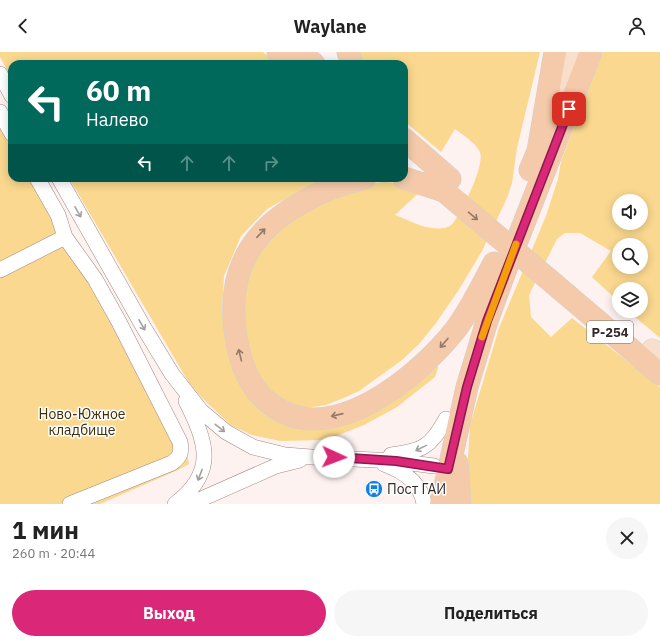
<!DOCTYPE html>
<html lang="ru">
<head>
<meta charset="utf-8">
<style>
  :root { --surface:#fff; --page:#f6f6f6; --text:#222; --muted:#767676; --accent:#db2777 }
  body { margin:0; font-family:"IBM Plex Sans",sans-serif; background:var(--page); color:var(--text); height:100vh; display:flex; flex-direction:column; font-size:15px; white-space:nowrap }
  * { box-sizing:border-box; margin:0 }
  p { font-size:13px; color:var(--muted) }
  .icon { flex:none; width:22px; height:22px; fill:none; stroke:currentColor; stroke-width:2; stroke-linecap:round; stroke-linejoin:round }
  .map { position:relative; height:452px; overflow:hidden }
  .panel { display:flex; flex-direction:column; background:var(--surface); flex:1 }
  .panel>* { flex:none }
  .hud { position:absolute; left:8px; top:8px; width:400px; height:122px; border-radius:12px; box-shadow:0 2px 10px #0003; background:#00695c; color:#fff; overflow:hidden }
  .tools { position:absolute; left:612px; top:142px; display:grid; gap:8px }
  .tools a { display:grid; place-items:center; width:36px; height:36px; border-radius:50%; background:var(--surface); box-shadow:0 2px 10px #0003; font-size:20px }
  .pin { position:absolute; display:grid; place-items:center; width:34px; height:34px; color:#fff; margin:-17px; border-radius:8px; box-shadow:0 2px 6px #0006 }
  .me { position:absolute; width:44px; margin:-22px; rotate:92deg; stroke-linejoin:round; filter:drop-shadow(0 0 3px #0008) }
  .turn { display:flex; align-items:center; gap:14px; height:84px; padding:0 12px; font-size:18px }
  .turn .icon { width:52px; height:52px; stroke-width:2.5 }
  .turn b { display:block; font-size:28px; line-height:34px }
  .lanes { display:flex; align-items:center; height:38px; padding:0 12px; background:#0003; justify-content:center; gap:20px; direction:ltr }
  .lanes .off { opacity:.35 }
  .round { display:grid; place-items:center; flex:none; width:42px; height:42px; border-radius:21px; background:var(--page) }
  .headline { display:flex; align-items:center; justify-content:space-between; height:68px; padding:0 12px }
  h1 { font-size:24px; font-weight:700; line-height:30px }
  .button { display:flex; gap:8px; margin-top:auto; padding:8px 12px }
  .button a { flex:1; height:46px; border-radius:24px; background:var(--accent); color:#fff; font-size:16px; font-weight:700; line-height:46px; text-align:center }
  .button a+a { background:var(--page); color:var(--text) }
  header { display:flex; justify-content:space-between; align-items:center; height:52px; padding:0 12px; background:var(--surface); font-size:18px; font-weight:700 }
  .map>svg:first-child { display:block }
  .green { fill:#fad88f; fill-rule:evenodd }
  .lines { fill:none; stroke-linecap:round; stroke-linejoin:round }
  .minor-casing { stroke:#a28984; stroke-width:16 }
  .major-casing { stroke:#d2d0cf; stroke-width:21 }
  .highway-casing { stroke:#d2d0cf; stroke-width:23 }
  .minor { stroke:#fff; stroke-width:15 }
  .major { stroke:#f8dfcc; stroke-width:20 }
  .highway { stroke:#f4caaa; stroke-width:22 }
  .highway-bridge-casing { stroke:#d2d0cf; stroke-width:23; stroke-linecap:butt }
  .highway-bridge { stroke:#f4caaa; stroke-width:22 }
  .oneway { stroke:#a39f9e }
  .oneway2 { stroke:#947a68 }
  .route-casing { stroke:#8e194d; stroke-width:10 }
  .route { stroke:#db2777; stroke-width:7 }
  .slow { stroke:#f59e0b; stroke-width:7 }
  .labels { text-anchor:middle; stroke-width:3; stroke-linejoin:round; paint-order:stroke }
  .shield { fill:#fff; stroke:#706968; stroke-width:1 }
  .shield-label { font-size:13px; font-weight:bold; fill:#332927 }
  .park-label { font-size:14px; fill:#3c2e0b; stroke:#fff }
  .poi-label { font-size:14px; fill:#332927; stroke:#fff; text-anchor:start }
</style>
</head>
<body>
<header><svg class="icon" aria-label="back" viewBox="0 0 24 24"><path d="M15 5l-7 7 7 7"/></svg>Waylane<svg class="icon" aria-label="person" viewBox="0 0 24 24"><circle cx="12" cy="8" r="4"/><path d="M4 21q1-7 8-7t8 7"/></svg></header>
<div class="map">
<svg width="660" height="452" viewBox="0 0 660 452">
  <rect width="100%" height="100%" fill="#fdf2f0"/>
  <path class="green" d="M0,0h263l14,12h-265v15l-12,-22z
    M358,0h182l-23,96 -5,35 -5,15 -25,53 -22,37 -24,35 -17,21 -17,16 -43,31 -13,6 -20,8 -21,3 -19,-6 -14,-9 -13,-13 -6,-14 -11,-39 5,-58 33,-45 79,-39 25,-3 27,2 12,5 -28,26c14,5 32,16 48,13 3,0 8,-2 10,-5 9,-11 32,-58 27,-71 -5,-10 -17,-17 -25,-23l-14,23 -37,-31v-57h-41z
    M603,0h57v286l-32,-27h13v-22h-22v13l-27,-25 19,-26 -31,-18h-15l-8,6 -28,56 2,22 20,20 21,-19 88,69v117h-191l-2,-29 3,-50 29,-97 47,-112 12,-37 3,-18zM619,149h22v22h-22zM619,193h22v22h-22z
    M0,55l12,21v50h28l82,143 63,122 4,21 -11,6 -78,34h-100z
    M69,126h258l-18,8 -42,23 -26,27 -17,40 -2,34 6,44 81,70 129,-61v5l-3,9 -38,30 -33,18 -38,15 -46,1 -28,-6 -20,-9 -29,-27 -14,-16z"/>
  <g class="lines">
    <defs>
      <path id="minor" d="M0,22l12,22
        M0,60l12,22
        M37,126l21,37 7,22 30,42 24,43 61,120c2,11 0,15 -8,21l-102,41
        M59,126l85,150 28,46 29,37 25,21 27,15 32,8 26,2 85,4 38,5
        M0,218l65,-33
        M391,403c31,-4 40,-8 55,-36
        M384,412c19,7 37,18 40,40
        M175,452c42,-32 32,-61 11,-103
        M190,452l86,-38 24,-6"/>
      <path id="major" d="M548,73l29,-73
        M652,297l8,5"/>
      <path id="highway" d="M278,0l14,12
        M300,0l14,12
        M348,0l4,12
        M404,87l46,40
        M530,118l8,-19 17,-99
        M365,126c-23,5 -44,13 -64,25 -54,30 -75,73 -65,134 4,25 12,50 33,66 60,49 150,-27 187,-74 15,-20 26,-44 38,-66
        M404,126l40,13
        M566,242l94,80
        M457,411l3,41
        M441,452l26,-117 20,-66 19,-52 85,-217"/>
    </defs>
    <use href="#minor" class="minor-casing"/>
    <use href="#major" class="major-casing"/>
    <use href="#highway" class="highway-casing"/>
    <use href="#minor" class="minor"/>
    <use href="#major" class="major"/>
    <use href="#highway" class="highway"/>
    <defs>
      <path id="highway-bridge" d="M444,139l122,103"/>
    </defs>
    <use href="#highway-bridge" class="highway-bridge-casing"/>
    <use href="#highway-bridge" class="highway-bridge"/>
  </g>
  <defs><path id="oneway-shaft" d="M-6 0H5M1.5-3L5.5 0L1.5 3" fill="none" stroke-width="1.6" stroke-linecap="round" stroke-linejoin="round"/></defs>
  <g class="oneway">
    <use href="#oneway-shaft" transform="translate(78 160) rotate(60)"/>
    <use href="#oneway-shaft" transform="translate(142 273) rotate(60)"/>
    <use href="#oneway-shaft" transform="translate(220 376) rotate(38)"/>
    <use href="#oneway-shaft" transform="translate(421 396) rotate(154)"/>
    <use href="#oneway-shaft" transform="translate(200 423) rotate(111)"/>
  </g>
  <g class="oneway2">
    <use href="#oneway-shaft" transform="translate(473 164) rotate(40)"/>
    <use href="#oneway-shaft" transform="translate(261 181) rotate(-47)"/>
    <use href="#oneway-shaft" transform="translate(444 291) rotate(131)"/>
    <use href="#oneway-shaft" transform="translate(240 303) rotate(-104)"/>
    <use href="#oneway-shaft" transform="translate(337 363) rotate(167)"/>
  </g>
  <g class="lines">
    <defs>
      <path id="route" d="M334,405l62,4 52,8 19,-82 20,-66 82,-212"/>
    </defs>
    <use href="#route" class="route-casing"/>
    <use href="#route" class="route"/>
    <path class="slow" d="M482,285l34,-93"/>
  </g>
  <defs>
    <symbol id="bus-disc" viewBox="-11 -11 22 22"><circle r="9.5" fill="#0e80e7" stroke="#fff"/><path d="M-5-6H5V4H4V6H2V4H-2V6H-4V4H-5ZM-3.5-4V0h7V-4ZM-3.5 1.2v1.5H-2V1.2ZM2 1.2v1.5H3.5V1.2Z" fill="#fff"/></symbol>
  </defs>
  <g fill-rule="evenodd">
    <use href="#bus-disc" x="364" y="427" width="20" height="20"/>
  </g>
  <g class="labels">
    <rect class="shield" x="587" y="269" width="46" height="22" rx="3"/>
    <g class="shield-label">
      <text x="610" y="285">Р-254</text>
    </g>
    <g class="park-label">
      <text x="82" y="367">Ново-Южное<tspan x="82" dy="16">кладбище</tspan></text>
    </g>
    <g class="poi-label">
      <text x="387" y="442">Пост ГАИ</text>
    </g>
  </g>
</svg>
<div class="tools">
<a><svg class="icon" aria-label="sound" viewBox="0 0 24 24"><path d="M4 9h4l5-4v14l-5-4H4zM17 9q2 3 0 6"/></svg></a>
<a><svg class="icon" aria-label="search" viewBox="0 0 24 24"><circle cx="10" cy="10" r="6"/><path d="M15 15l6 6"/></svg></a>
<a><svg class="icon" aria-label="layers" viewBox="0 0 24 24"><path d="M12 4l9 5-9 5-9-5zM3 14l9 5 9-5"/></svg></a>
</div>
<div class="pin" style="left:569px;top:57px;background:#d93025"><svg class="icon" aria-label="arrive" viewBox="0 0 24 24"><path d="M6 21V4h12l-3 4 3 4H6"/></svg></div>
<svg class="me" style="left:334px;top:405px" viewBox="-20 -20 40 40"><circle r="19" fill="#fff"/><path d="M0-13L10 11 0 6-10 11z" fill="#db2777"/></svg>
<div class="hud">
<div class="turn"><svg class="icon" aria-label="left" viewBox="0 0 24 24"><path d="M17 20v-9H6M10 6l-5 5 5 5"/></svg><div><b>60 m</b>Налево</div></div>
<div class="lanes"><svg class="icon" aria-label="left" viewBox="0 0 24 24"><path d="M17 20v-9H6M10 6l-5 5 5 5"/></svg><svg class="icon off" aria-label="ahead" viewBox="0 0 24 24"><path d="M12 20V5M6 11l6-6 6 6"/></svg><svg class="icon off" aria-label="ahead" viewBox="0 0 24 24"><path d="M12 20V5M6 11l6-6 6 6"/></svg><svg class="icon off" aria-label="right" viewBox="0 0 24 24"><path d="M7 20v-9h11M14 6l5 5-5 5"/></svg></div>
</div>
</div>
<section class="panel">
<div class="headline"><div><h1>1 мин</h1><p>260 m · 20:44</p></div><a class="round"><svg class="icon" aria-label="close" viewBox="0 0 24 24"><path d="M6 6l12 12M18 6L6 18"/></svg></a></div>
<div class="button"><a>Выход</a><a>Поделиться</a></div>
</section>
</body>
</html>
